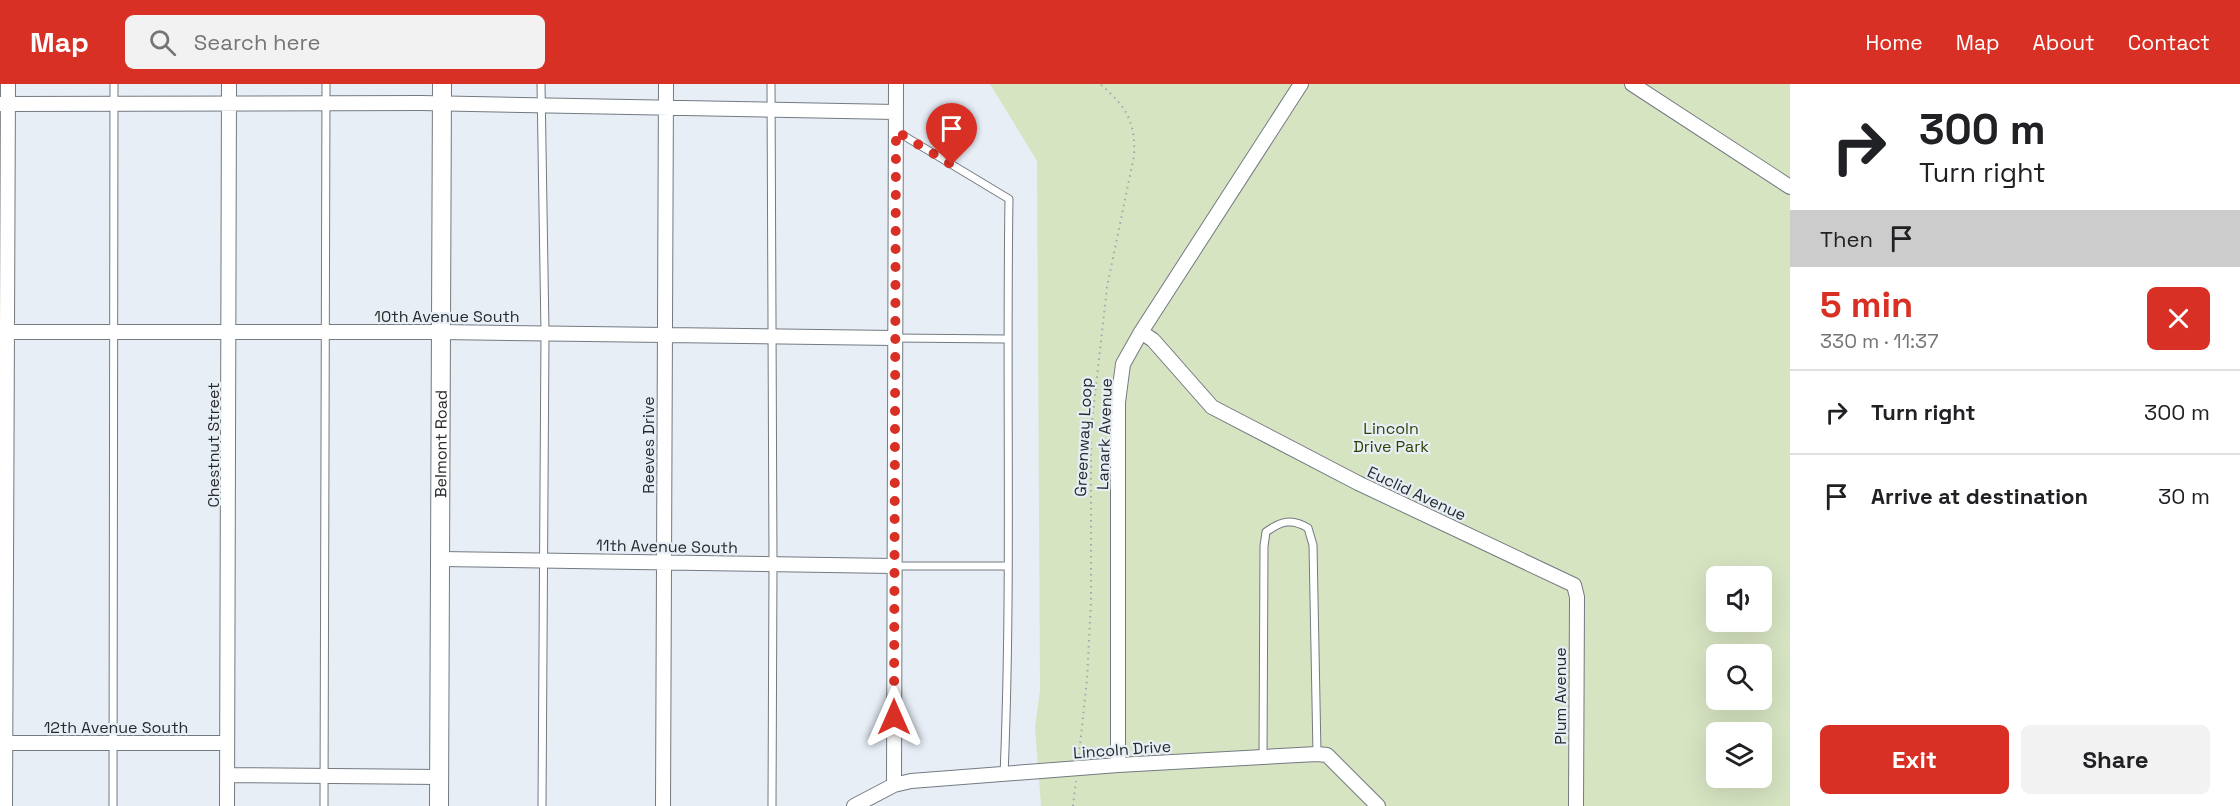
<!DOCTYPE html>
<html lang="en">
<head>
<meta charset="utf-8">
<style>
  :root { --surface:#fff; --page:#f2f2f2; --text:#202124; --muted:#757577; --line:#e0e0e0; --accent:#d93025 }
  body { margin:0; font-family:"Space Grotesk",sans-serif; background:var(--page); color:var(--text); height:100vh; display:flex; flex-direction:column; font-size:22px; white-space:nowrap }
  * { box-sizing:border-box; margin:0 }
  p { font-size:20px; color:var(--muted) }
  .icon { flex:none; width:33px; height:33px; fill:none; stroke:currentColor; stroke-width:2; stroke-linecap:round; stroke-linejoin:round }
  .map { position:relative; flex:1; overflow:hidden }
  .details { display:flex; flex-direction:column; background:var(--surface); width:450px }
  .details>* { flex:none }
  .banner { background:#fff; color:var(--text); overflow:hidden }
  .tools { position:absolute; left:1706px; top:482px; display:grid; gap:12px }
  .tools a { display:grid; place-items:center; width:66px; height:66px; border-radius:9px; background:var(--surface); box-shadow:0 6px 24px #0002; font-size:30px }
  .pin { position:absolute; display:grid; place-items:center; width:51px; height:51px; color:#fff; margin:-62px -26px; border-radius:50% 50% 50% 0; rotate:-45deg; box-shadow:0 0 6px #0007 }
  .pin .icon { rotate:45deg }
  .me { position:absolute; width:66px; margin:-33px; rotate:0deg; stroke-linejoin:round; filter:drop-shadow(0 0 4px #0008) }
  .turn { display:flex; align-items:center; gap:21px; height:126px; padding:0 30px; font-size:27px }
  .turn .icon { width:78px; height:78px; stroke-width:2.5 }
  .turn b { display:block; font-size:42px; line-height:51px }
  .then { display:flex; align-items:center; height:57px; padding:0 30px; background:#0003; gap:12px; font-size:22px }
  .round { display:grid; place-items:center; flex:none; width:63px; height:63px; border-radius:9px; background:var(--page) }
  .overview { display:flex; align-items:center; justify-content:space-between; height:102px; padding:0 30px }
  h1 { font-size:36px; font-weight:800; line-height:45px; color:var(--accent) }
  .action { display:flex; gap:12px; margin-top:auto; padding:12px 30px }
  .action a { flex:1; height:69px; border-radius:9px; background:var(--accent); color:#fff; font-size:24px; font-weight:800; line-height:69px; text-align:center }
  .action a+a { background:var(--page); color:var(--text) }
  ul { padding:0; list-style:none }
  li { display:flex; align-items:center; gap:18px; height:84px; padding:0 30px; border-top:2px solid var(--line) }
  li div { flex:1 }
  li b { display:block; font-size:22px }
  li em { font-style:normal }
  header { display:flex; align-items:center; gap:36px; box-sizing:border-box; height:84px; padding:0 30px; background:var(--accent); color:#fff }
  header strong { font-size:28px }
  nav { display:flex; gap:33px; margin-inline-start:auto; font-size:21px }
  .search { width:420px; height:54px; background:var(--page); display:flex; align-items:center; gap:15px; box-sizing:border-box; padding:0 21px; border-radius:9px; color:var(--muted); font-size:22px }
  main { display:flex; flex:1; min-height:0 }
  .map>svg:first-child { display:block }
  .green { fill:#d7e4c2; fill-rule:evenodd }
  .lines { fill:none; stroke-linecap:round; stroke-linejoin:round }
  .lane-casing { stroke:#737a81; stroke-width:9 }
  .street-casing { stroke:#737a81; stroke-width:16 }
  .secondary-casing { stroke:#737a81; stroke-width:20 }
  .path { stroke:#a2a7ad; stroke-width:2; stroke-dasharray:1.5 4.5; stroke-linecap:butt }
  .lane { stroke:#fff; stroke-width:7 }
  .street { stroke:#fff; stroke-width:14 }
  .secondary { stroke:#fff; stroke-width:18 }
  .route { stroke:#d93025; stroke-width:10; stroke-dasharray:0 18 }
  .labels { text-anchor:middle; stroke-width:4.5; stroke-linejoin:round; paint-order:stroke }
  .street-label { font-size:16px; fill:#272a2d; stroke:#e7eef6 }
  .park-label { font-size:16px; fill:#304001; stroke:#e7eef6 }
</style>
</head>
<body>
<header>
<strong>Map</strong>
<div class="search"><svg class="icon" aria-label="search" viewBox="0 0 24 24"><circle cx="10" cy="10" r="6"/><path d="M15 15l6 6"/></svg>Search here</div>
<nav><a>Home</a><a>Map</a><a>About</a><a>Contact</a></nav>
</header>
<main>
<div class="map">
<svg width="1790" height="722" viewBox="0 0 1790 722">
  <rect width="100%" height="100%" fill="#e7eef6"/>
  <path class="green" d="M990,0h800v722h-749l-6,-79 5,-37 -3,-529zM1716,492h45v45h-45zM1716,570h45v45h-45zM1716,648h45v45h-45z"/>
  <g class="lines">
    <defs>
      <path id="lane" d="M541,0l4,249 -3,473
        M771,0l2,480 -1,242
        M896,47l113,68c-3,192 3,384 -5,576
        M894,254l113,1
        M894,482h114
        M1263,673l1,-211 2,-14c15,-11 26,-14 42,-4l5,17 4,209
        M113,722l1,-722
        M324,722l2,-722"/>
      <path id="street" d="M1632,0l158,103
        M0,20l421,-1 475,9
        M0,248h441l453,6
        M1141,248l12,8 59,67 146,76 216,102 3,12 -1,209
        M440,475l454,7
        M6,659h221
        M1118,681v-363l5,-38 18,-32 160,-248
        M227,691l212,2
        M894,701l2,-701
        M5,722l3,-722
        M227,722l2,-722
        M663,722l3,-722
        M854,722l40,-21 17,-4 207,-16 199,-11 10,1 51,51"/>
      <g id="secondary">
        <path id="s1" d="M439,722l3,-722"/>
      </g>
    </defs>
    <use href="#lane" class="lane-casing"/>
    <use href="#street" class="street-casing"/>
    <use href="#secondary" class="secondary-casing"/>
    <path class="path" d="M1079,671l8,-76 4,-78v-170l16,-144 27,-131c2,-34 -8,-50 -34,-72
      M1073,722l3,-25"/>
    <use href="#lane" class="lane"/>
    <use href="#street" class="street"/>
    <use href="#secondary" class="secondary"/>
  </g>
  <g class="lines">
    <path class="route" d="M894,633l2,-586 56,34"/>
  </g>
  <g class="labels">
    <g class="street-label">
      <text x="447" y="238">10th Avenue South</text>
      <text transform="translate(1104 350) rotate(-88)" y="6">Lanark Avenue</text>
      <text transform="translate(1083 353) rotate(-87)" y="6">Greenway Loop</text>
      <text transform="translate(213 361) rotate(-90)" y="6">Chestnut Street</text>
      <text dy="6" stroke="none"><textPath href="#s1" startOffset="362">Belmont Road</textPath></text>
      <text transform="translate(648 361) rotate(-90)" y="6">Reeves Drive</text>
      <text transform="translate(1417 409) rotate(25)" y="6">Euclid Avenue</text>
      <text transform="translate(667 462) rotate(1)" y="6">11th Avenue South</text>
      <text transform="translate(1560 612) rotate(-90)" y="6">Plum Avenue</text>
      <text x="116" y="649">12th Avenue South</text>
      <text transform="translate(1122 665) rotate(-4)" y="6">Lincoln Drive</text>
    </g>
    <g class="park-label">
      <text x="1391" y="350">Lincoln<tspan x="1391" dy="18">Drive Park</tspan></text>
    </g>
  </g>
</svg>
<div class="tools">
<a><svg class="icon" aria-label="sound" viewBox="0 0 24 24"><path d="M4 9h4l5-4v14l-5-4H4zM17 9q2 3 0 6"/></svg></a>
<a><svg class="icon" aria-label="search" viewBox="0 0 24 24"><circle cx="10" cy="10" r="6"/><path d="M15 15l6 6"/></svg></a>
<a><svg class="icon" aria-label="layers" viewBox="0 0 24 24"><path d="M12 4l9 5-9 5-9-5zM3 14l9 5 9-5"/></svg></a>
</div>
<div class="pin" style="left:952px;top:81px;background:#d93025"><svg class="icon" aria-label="arrive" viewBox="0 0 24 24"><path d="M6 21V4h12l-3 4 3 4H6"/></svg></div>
<svg class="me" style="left:894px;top:633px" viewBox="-20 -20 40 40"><path d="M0-17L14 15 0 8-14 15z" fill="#d93025" stroke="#fff" stroke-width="4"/></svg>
</div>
<section class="details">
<div class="banner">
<div class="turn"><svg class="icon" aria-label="right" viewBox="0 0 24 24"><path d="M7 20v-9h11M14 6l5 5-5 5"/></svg><div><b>300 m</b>Turn right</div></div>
<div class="then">Then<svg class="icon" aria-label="arrive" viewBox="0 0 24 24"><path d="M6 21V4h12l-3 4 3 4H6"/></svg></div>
</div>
<div class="overview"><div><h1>5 min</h1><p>330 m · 11:37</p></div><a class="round" style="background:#d93025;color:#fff"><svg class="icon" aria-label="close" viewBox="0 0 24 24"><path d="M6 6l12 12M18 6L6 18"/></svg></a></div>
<ul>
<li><svg class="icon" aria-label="right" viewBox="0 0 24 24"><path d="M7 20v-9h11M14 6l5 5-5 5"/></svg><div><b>Turn right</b></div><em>300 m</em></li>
<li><svg class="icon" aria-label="arrive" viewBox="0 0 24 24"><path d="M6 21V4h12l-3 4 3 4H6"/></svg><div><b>Arrive at destination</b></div><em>30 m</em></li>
</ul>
<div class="action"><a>Exit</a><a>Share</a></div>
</section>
</main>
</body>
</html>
